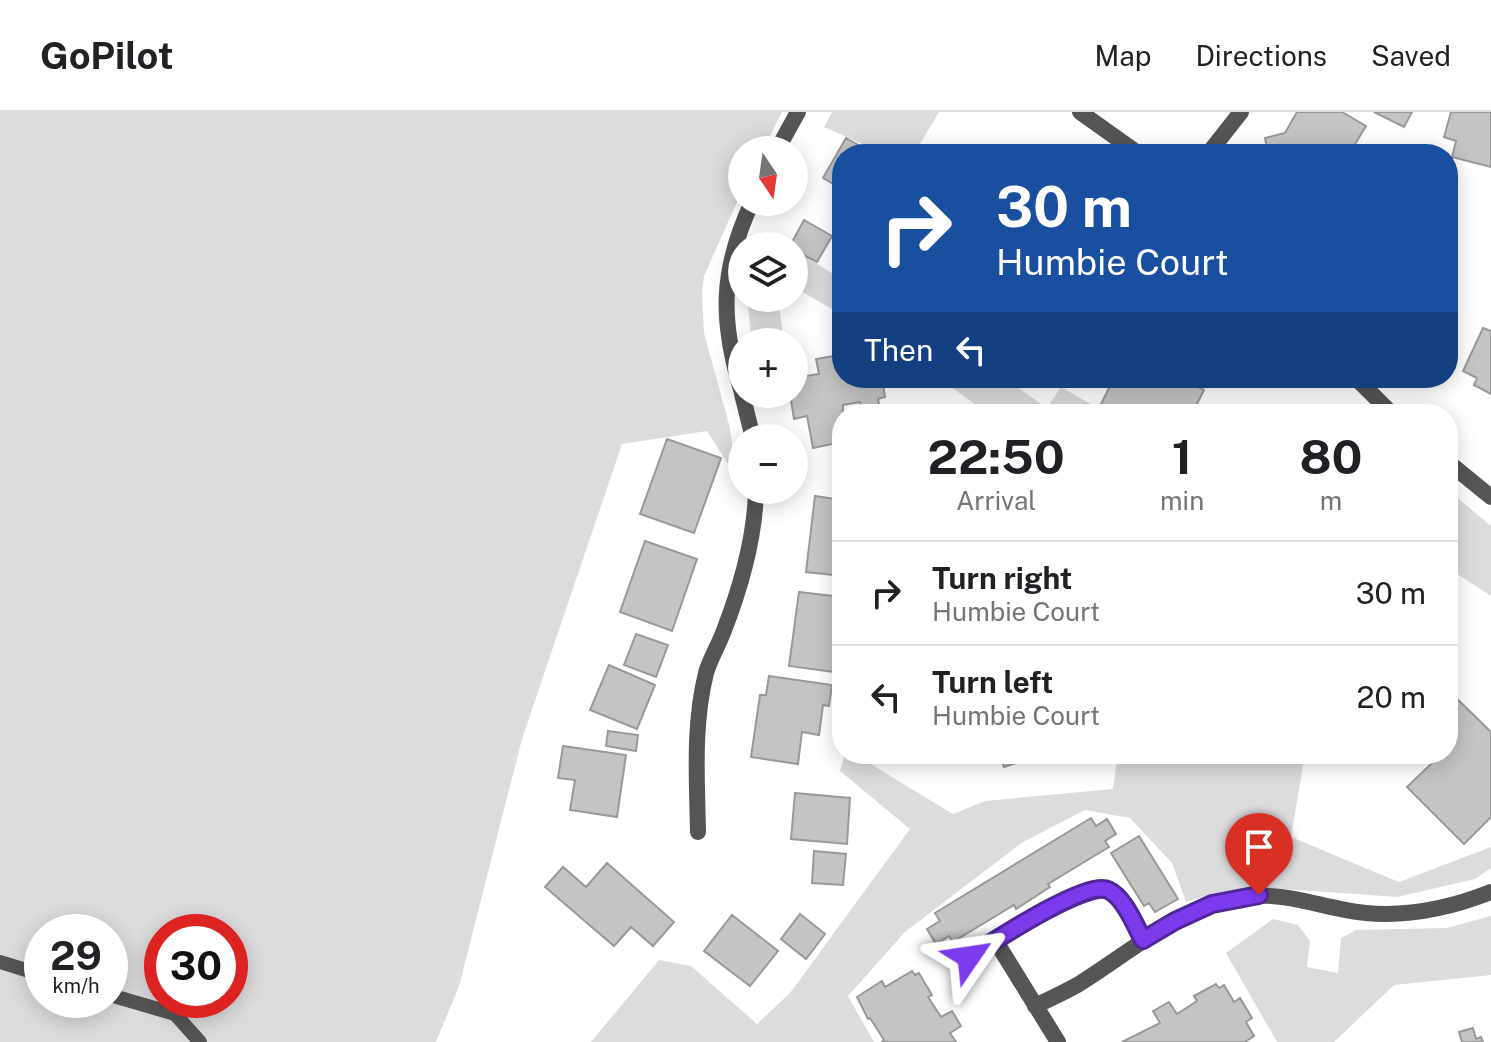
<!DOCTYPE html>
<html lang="en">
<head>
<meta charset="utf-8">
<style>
  :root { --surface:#fff; --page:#f6f6f6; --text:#202124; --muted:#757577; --line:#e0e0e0 }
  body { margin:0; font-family:"Public Sans",sans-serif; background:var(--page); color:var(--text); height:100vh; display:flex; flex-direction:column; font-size:30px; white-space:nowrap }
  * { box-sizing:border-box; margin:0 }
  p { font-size:26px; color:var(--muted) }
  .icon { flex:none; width:44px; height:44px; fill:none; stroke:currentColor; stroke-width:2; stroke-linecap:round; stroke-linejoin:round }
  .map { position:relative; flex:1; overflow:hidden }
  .sheet { position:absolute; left:832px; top:292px; width:626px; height:360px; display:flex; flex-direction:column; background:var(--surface); border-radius:32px; box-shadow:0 4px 20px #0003 }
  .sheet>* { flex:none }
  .guide { position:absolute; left:832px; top:32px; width:626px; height:244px; border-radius:32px; box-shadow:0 4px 20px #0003; background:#1a4fa0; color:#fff; overflow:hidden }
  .needle { width:52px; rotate:167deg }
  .fabs { position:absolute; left:728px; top:24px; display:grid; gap:16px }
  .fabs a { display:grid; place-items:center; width:80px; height:80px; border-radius:50%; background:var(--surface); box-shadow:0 4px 20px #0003; font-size:40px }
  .speed { position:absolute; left:24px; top:802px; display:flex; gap:16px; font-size:40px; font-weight:700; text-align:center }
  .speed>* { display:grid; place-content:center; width:104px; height:104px; border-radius:50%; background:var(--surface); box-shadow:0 4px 20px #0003; line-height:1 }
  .speed small { font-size:20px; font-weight:400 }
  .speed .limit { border:12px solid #d22; background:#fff; color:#111 }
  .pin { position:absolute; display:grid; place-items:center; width:68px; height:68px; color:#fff; margin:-82px -34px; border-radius:50% 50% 50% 0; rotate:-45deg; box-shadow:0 0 8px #0007 }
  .pin .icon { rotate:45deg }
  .me { position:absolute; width:88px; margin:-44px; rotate:58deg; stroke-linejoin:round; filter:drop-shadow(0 0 6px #0008) }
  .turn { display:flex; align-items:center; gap:28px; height:168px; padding:0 32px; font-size:36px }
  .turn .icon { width:104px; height:104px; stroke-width:2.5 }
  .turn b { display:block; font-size:56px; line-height:68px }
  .then { display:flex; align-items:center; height:76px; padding:0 32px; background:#0003; gap:16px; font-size:30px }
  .eta { display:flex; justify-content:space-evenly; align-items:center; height:136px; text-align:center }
  .eta b { font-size:48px; font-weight:700; line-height:56px }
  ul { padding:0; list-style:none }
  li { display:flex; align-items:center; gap:24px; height:104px; padding:0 32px; border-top:2px solid var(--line) }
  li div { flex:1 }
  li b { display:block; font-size:30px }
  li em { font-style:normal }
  header { display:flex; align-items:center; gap:48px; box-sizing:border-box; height:112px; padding:0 40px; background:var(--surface); border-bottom:2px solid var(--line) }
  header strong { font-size:38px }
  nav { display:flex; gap:44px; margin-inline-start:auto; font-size:28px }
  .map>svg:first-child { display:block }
  .green { fill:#dcdcdc; fill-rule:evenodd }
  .building { fill:#c4c4c4; stroke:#999; stroke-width:2 }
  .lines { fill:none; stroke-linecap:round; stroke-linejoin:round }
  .service { stroke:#555; stroke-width:14 }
  .minor { stroke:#555; stroke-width:16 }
  .route-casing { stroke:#51269a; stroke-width:20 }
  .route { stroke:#7c3aed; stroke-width:14 }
</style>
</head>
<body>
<header>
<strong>GoPilot</strong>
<nav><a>Map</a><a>Directions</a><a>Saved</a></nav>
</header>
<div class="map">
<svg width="1491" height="930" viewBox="0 0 1491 930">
  <rect width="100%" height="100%" fill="#fff"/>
  <path class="green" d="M0,0h782l-19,38h-21v41l-38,85 -2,16 2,41 26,95 6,49 -29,-46 -85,13 -100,295 -63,247 -23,56h-436zM42,820h68v68h-68zM162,820h68v68h-68z
    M832,0h107l-25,42h-29l-61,-27z
    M794,137l39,25 9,1v40l-48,-28z
    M747,186h31l6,44h-32z
    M939,266h65l43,30 14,-21 35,20 -3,7h-105z
    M1448,378l43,36v70l-43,-28z
    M845,642h22l-3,6 89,54 32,-13 128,-12 5,-35h180l6,6 -13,77 108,45 92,-35v21l-16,11 -78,18 -143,-10 -42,7 -26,8 -14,-39 -42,-45 -45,-8 -62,32 -118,90 -57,64 26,46h-283l68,-82 32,6 66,58 33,-31 120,-164 -70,-58z
    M1491,804v59l-97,10 -60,57h-57l-51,-89 47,-34 25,6 12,16 -3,26 31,6 3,-35 15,-8 91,-2z"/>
  <path class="building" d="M1297,0h45l24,14 -17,28h-81l-3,-16 20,-5z
    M1374,0h38l-8,15z
    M1451,0h40v55l-39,-10 4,-16 -12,-4z
    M846,26l28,16h-32v35l-19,-11z
    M804,108l28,16 -15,26 -23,-12v-4h-4z
    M1483,216l8,3v63l-17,-9 3,-7 -14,-7z
    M834,244l2,14 6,-1v9h40l3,19 -7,2 3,15h-19l-2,-12 -17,3 -1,37 -29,6 -6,-32 -13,3 -4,-25h4v-9l7,-1 -2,-7 20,-3 -3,-15z
    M1114,266h67l23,12 -12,24h-96z
    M667,327l54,19 -27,75 -54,-19z
    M815,384l27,4v76l-36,-4z
    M645,429l52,18 -25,72 -52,-19z
    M799,480l43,5v76l-53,-7z
    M636,522l32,11 -12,32 -32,-12z
    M609,553l46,20 -18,44 -47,-19z
    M769,564l63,9 -3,21 -6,-1 -4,30 -17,-3 -4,32 -47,-7 9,-62h6z
    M1448,578l43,42v85l-27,27 -57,-57 25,-24 -10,-9h26z
    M608,619l30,4 -2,16 -30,-5z
    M563,634l63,9 -9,62 -47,-7 5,-30 -17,-2z
    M999,642h44l-39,13z
    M795,681l55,5 -3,46 -56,-5z
    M1091,706l5,8 11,-7 9,15 -11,7 4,6 -61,37 2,3 -34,22 -2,-4 -61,37 -4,-6 -13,8 -9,-15 13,-8 -5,-8z
    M1139,724l39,63 -23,13 -6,-9 -5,3 -33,-53z
    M814,739l32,3 -3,31 -31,-2z
    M607,751l67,59 -21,24 -22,-19 -17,19 -69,-59 18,-20 23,20z
    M800,802l25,20 -19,25 -25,-20z
    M732,803l46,36 -28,35 -46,-35z
    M912,859l3,4 4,-2 13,22 -4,2 13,20 11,-6 9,15 -11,7 6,9h-74l2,-2 -14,-22 -2,1 -11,-22 25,-16 3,6z
    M1216,872l3,4 5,-3 10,17 6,-4 12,20 -6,4 8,14 -9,6h-123l38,-19 -7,-12 16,-9 8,12 20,-13 -3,-5z
    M1473,916l3,11 5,-2 2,5h-21l-3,-10z"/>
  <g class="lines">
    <path class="service" d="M0,850l42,13
      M110,883l65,19 25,28"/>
    <path class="minor" d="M1080,0l59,42
      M777,38l21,-38
      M1208,42l33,-42
      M1356,266l36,36
      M742,281c-22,-72 -22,-122 10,-191
      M742,282l11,44
      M1448,350l43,35
      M698,720c-1,-53 -5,-107 8,-159 4,-14 12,-27 17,-40 18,-46 32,-94 33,-143
      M995,828l63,102
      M969,845c22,-14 117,-77 139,-67 16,7 27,35 35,50
      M1035,894c15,-7 30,-14 44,-22 56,-35 109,-84 179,-88 36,-2 72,14 108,17 44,4 85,-5 125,-21"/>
  </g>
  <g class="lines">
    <defs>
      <path id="route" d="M969,845c22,-14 117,-77 139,-67 16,7 27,35 35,50l32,-19 37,-17 47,-9"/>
    </defs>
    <use href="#route" class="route-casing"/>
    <use href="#route" class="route"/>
  </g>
</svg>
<div class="fabs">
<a><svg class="needle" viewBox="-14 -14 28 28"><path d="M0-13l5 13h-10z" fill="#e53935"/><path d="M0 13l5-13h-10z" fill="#757577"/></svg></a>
<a><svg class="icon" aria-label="layers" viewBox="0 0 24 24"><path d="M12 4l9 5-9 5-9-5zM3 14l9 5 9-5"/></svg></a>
<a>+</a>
<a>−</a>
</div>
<div class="speed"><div>29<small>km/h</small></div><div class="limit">30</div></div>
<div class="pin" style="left:1259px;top:783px;background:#d93025"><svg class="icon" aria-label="arrive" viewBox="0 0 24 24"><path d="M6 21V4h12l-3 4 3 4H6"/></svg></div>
<svg class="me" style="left:969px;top:845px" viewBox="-20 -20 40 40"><path d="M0-17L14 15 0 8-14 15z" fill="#7c3aed" stroke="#fff" stroke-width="4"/></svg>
<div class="guide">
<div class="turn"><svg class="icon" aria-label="right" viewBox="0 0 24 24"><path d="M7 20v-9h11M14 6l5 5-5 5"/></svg><div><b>30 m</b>Humbie Court</div></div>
<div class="then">Then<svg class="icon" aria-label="left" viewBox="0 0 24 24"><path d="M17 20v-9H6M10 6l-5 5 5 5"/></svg></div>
</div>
<section class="sheet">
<div class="eta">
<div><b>22:50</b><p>Arrival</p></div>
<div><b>1</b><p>min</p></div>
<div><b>80</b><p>m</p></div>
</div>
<ul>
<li><svg class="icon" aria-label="right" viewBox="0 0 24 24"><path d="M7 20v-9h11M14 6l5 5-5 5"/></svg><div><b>Turn right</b><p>Humbie Court</p></div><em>30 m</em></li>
<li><svg class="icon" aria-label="left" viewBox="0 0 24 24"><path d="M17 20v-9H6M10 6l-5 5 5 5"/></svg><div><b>Turn left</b><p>Humbie Court</p></div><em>20 m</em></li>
</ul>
</section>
</div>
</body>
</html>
